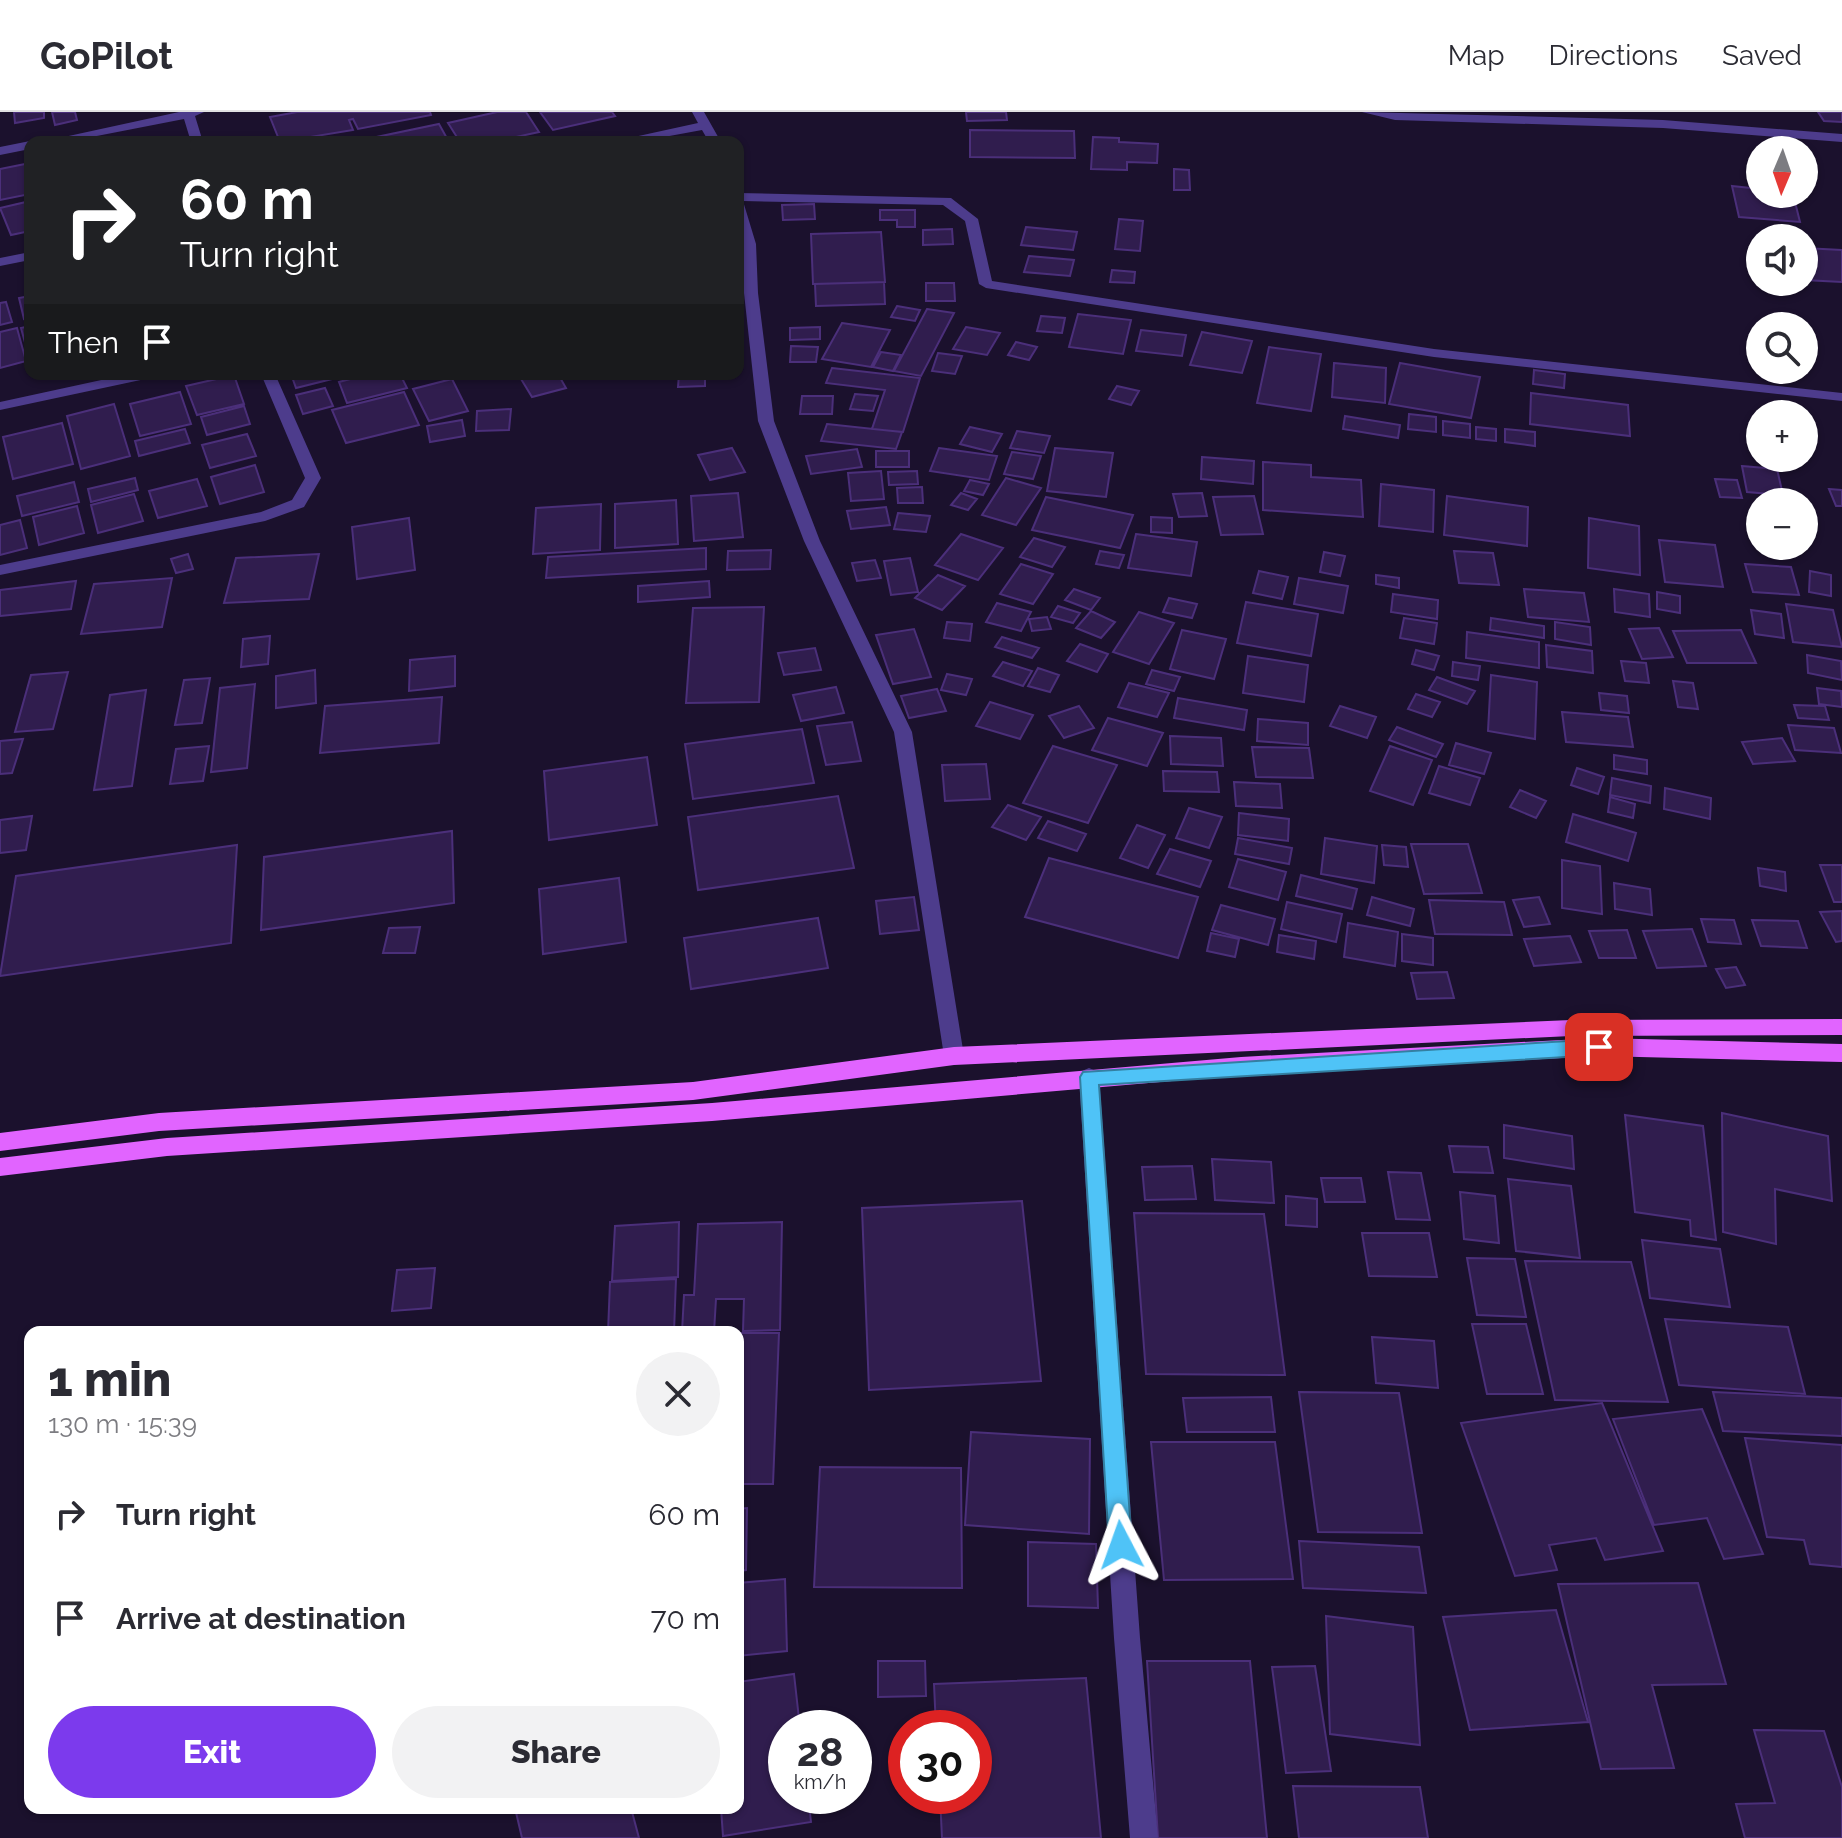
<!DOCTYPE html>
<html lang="en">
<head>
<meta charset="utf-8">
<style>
  :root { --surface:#fff; --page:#f2f2f3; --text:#2b2b33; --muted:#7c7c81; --line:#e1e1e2; --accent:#7c3aed }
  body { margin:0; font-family:Raleway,sans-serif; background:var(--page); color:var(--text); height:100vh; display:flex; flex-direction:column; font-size:30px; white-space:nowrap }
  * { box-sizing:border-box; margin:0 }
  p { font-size:26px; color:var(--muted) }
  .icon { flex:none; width:44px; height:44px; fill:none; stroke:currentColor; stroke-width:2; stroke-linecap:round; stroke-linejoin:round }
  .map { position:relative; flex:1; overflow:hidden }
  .side { position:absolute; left:24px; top:1214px; width:720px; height:488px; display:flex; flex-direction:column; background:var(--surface); border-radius:16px; box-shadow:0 2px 6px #0004 }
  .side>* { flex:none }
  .banner { position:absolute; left:24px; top:24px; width:720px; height:244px; border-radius:16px; box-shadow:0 2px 6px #0004; background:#202124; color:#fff; overflow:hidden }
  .needle { width:52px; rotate:182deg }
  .controls { position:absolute; left:1746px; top:24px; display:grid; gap:16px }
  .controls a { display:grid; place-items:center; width:72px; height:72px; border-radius:50%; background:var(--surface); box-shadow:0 2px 6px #0004; font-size:40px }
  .speed { position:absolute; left:768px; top:1598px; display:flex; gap:16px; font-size:40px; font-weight:700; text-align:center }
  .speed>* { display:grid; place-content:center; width:104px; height:104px; border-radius:50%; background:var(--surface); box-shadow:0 2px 6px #0004; line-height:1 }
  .speed small { font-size:20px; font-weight:400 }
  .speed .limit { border:12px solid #d22; background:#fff; color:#111 }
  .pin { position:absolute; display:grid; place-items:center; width:68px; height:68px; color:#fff; margin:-34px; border-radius:16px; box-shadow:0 4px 12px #0006 }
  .me { position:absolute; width:88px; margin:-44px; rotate:356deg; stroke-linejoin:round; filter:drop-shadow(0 0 6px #0008) }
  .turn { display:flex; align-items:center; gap:28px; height:168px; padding:0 24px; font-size:36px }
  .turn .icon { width:104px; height:104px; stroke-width:2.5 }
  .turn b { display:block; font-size:56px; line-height:68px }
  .then { display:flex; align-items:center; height:76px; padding:0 24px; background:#0003; gap:16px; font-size:30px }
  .round { display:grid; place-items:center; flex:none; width:84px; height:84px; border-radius:42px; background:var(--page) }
  .headline { display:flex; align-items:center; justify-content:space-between; height:136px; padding:0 24px }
  h1 { font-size:48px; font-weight:800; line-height:60px }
  .cta { display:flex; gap:16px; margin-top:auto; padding:16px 24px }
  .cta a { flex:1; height:92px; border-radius:48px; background:var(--accent); color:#fff; font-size:32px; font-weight:800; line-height:92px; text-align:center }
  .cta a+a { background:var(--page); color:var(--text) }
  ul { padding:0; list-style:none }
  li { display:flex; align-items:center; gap:24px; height:104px; padding:0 24px }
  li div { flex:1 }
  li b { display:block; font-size:30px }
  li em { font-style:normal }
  header { display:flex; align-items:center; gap:48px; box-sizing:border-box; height:112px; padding:0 40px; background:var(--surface); border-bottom:2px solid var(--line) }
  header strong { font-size:38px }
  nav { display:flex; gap:44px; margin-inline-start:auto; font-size:28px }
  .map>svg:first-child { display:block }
  .building { fill:#301d4e; stroke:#4b2f7a; stroke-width:2 }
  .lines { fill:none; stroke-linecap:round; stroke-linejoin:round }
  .minor { fill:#4d3c8c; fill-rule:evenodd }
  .major { fill:#e164ff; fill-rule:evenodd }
  .route { fill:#4fc3f7; stroke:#337fa1; stroke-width:2 }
</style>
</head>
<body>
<header>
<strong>GoPilot</strong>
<nav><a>Map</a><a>Directions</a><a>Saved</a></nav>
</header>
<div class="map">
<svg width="1842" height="1726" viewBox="0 0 1842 1726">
  <rect width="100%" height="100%" fill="#1b112d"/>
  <path class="building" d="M14,0h30v6l-29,5z
    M52,0h23l2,8 -22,5z
    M297,0h133l1,3 -73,14 -5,-10 -4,1 4,10 -73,12 -10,-25z
    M497,0h29l13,20 -46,10h-33l-12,-19z
    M540,0h72l3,4 -62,14z
    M966,0h40l1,8 -40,1z
    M1818,0h24v10l-18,-1z
    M439,12l10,18h-80l-2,-3z
    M970,18l104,1 1,27 -105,-1z
    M1093,25l26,1v4l39,2 -1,19 -30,-1v8l-36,-1z
    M30,51v31l-30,6v-31z
    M1174,57l15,1 1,20h-16z
    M1732,74l28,3v5h33l7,28 -61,-5z
    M26,90l4,8v21l-19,4 -11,-27z
    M814,92l1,15 -32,1 -1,-15z
    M880,98h35v17h-18v-7h-17z
    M1119,107l24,2 -3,30 -25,-2z
    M1026,115l51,5 -4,18 -52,-5z
    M952,117l1,15 -30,1v-15z
    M881,120l4,50 -72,2 -2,-50z
    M1804,136l38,2v32l-38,-2z
    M1029,144l45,4 -4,16 -46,-4z
    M1112,158l23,2 -1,11 -24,-1z
    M884,170l1,22 -69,2 -1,-22z
    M926,171h28l1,18h-29z
    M30,184v22l-6,1 -5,-21z
    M6,190l6,20 -12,3v-22z
    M897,194l23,4 -5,11 -24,-4z
    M927,197l27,4 -33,63 -27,-5z
    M1078,202l53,6 -8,34 -54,-7z
    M1041,204l24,2 -3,15 -25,-2z
    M842,211l48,7 -19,37 -49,-8z
    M30,214v35l-9,-33z
    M820,215v12l-30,1v-12z
    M966,215l34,6 -13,22 -34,-6z
    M17,216l9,33 -26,7v-36z
    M1141,218l45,5 -4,21 -46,-5z
    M1202,220l50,9 -10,32 -52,-8z
    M1016,230l21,5 -8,13 -21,-5z
    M791,234l27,1 -2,15h-26z
    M1269,235l52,7 -10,57 -54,-8z
    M881,240l20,3 -8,16 -20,-4z
    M938,241l24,3 -7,18 -23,-3z
    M1334,251l52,5 -1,35 -53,-6z
    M1400,251l80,14 -9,41 -82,-14z
    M832,256l88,10 -17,54 -31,-3 13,-39 -59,-7z
    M1534,258l31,4 -1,14 -31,-4z
    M291,262h43l2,4 -40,10z
    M369,262h31l7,14 -60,15 -8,-21z
    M541,262h17l8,14 -34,9 -11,-18z
    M679,262h26v12l-27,1z
    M234,263l10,29 -47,11 -11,-29z
    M452,267l16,32 -39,10 -16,-32z
    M1117,274l22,5 -8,14 -22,-6z
    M325,276l8,18 -30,8 -7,-19z
    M180,280l11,32 -51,12 -10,-32z
    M404,280l15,33 -73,18 -14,-33z
    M1531,281l97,12 2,31 -100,-12z
    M855,282l23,2 -5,15 -23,-2z
    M802,284h31l-1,18h-32z
    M114,292l16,52 -49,13 -14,-53z
    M244,294l6,18 -43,11 -6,-18z
    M511,297l-2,21 -33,1 1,-20z
    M1409,302l27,3v15l-28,-3z
    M1345,304l55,9 -2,13 -55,-9z
    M462,308l3,16 -35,6 -3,-16z
    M1443,309l27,3v14l-27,-3z
    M62,311l11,41 -60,15 -10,-42z
    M827,312l75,8 -6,17 -75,-8z
    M970,315l32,7 -10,18 -32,-8z
    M1476,315l20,2v12l-20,-2z
    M185,317l5,14 -51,13 -4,-15z
    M1505,317l30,3v14l-30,-4z
    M1017,319l33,5 -6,17 -34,-5z
    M247,322l9,22 -46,12 -8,-23z
    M732,336l13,24 -35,8 -12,-25z
    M939,336l58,8 -8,24 -59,-9z
    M1055,336l58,5 -7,44 -59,-6z
    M857,337l5,18 -51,7 -5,-18z
    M876,339h33v16h-33z
    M1012,340l29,4 -8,23 -29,-5z
    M1202,345l52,4 -1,23 -52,-5z
    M1263,350l48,3v12l50,3 2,37 -100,-7z
    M255,353l9,27 -44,12 -9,-27z
    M1742,354l35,3 6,26 -36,-3z
    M881,359l3,28 -33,2 -3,-28z
    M917,359l1,13 -29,1 -1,-13z
    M135,366l3,12 -47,12 -3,-13z
    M1006,366l35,10 -25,37 -34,-10z
    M197,367l10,27 -49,12 -9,-27z
    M1715,367l22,1 5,18 -22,-1z
    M970,368l19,4 -6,11 -19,-4z
    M74,370l5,20 -57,14 -5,-20z
    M1381,372l53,6 -1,42 -54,-6z
    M922,375l1,16h-25l-1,-15z
    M1829,377l13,1v16h-6z
    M738,381l5,44 -49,4 -3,-45z
    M961,381l16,6 -9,11 -17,-5z
    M1202,381l5,23 -28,1 -6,-23z
    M134,382l9,27 -45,12 -7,-28z
    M1254,384l9,38 -42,1 -8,-38z
    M1447,384l81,11 -1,39 -83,-11z
    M1046,385l87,18 -13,33 -88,-18z
    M676,388l2,44 -63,4v-44z
    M601,392l-1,46 -67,4 3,-46z
    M77,394l7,27 -45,12 -6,-28z
    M886,395l4,18 -39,4 -4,-18z
    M898,401l32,3 -4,16 -32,-3z
    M1151,405l21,1v15l-21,-1z
    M409,406l6,52 -58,9 -5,-52z
    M1589,406l50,8 1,49 -52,-7z
    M20,408l7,28 -27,7v-30z
    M961,422l42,14 -25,32 -43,-15z
    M1136,422l61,8 -6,34 -63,-8z
    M1034,426l31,9 -13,20 -32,-10z
    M1659,428l56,5 8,42 -58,-5z
    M706,436v21l-160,9 2,-21z
    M771,438l-1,19 -43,1 1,-19z
    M1100,439l24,4 -5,13 -23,-4z
    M1454,439l39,2 6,32 -40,-2z
    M1324,440l21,4 -5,20 -20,-4z
    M188,442l5,15 -17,4 -5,-14z
    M319,442l-10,45 -85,4 12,-45z
    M910,446l8,34 -27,3 -7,-34z
    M875,448l6,18 -24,3 -5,-18z
    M1021,452l32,10 -20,30 -33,-10z
    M1745,452l46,3 8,28 -46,-3z
    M1259,459l29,6 -6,22 -29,-6z
    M1810,459l21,4v21l-22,-4z
    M938,463l27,11 -23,24 -27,-12z
    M1376,463l23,3v10l-23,-4z
    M172,466l-10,49 -81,7 13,-50z
    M1299,466l49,8 -5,27 -49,-9z
    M76,469l-5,28 -71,7v-26z
    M709,469l1,16 -72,5v-16z
    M1074,477l26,9 -9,12 -26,-10z
    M1524,477l60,4 5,29 -61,-5z
    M1614,477l35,5 1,23 -35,-5z
    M1657,480l23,4v17l-23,-4z
    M1393,482l45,6 -1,19 -46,-7z
    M1169,486l28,6 -5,14 -29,-6z
    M1246,490l72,12 -7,42 -74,-13z
    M997,491l34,9 -10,19 -35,-9z
    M1786,492l47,6 9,37 -49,-5z
    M1058,494l22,7 -7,10 -22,-6z
    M764,495l-5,95 -73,1 7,-95z
    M1751,498l30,4 3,24 -29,-4z
    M1091,499l24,11 -14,16 -25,-10z
    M1139,500l35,11 -25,41 -36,-12z
    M1047,505l4,12 -19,2 -3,-12z
    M1404,506l33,5 -3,21 -34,-6z
    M1491,506l53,8v12l-54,-8z
    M947,510l25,2 -2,17 -26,-3z
    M1555,510l35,5 1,18 -36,-6z
    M1659,516l14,29 -31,2 -13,-30z
    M914,517l17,48 -38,7 -17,-49z
    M1182,518l44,9 -12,40 -44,-10z
    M1741,518l15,33h-69l-14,-32z
    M1467,520l72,10v26l-73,-10z
    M270,524l-2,28 -27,3 2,-28z
    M1002,525l37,11 -7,10 -37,-11z
    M1080,532l28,10 -11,18 -30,-11z
    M1546,533l46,6 1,22 -46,-6z
    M815,536l6,22 -37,5 -6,-22z
    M1416,538l23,6 -5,14 -22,-6z
    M1807,543l34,6 1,19 -34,-7z
    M455,544v30l-46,5 1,-31z
    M1248,544l60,9 -4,37 -61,-9z
    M1621,549l25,2 3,20 -24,-2z
    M1003,550l29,9 -9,15 -30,-10z
    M1453,550l27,4 -2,14 -26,-4z
    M1038,556l21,7 -9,17 -22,-6z
    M315,558l1,33 -40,5v-32z
    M1152,558l28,7 -6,14 -28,-7z
    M68,560l-15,57 -38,3 16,-57z
    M947,562l25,5 -6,16 -25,-5z
    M1491,563l46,7 -2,57 -47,-8z
    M1437,565l38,14 -8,13 -38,-14z
    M210,566l-8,45 -27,2 9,-45z
    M1673,569l20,2 5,26 -20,-2z
    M1129,571l40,10 -12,24 -39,-10z
    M255,572l-8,84 -36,4 9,-84z
    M836,575l8,26 -43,8 -8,-26z
    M1817,576l24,3 1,16 -23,-3z
    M937,577l9,22 -37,7 -8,-22z
    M146,578l-14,96 -38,4 16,-95z
    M1599,581l28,3 2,17 -28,-3z
    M1416,582l24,8 -8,15 -24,-8z
    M442,585l-3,46 -119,10 5,-47z
    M1178,586l69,12 -3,20 -70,-12z
    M990,590l43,13 -13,24 -44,-13z
    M1794,593l31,1 4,14 -31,-2z
    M1079,594l15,22 -30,10 -15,-22z
    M1340,594l36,11 -9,21 -37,-12z
    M1562,600l66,5 5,30 -67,-5z
    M1108,606l55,15 -16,33 -55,-16z
    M1258,607l50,4v22l-51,-4z
    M852,610l9,39 -35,4 -9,-39z
    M1788,613l46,3 7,25 -46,-3z
    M1397,615l46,17 -7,13 -47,-17z
    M802,617l12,54 -121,16 -8,-55z
    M1170,624l51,2 2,28 -52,-2z
    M1782,626l13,23 -42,3 -11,-22z
    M23,627l-11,34 -12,1v-33z
    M1456,631l35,10 -7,21 -35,-9z
    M209,634l-6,35 -33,3 6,-35z
    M1053,634l64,19 -29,58 -65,-20z
    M1390,634l42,14 -19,45 -43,-14z
    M1252,635l57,1 4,30 -57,-1z
    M1614,643l33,5v14l-33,-5z
    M647,645l10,68 -108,15 -5,-69z
    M986,652l4,35 -45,2 -3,-36z
    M1439,654l41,12 -10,27 -41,-12z
    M1577,656l27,9 -6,17 -27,-9z
    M1163,659l54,1 2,20 -55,-1z
    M1612,666l39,8 -1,17 -40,-8z
    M1234,670l46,2 2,24 -46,-2z
    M1665,676l46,10 -1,21 -46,-10z
    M1520,678l26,11 -10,17 -26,-11z
    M838,684l16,72 -156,22 -10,-73z
    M1610,685l25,7 -2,14 -25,-6z
    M1008,693l33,12 -15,23 -34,-13z
    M1189,696l33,9 -13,31 -33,-10z
    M1239,701l50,6 -1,22 -50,-6z
    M1573,702l63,19 -8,28 -62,-19z
    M32,704l-6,34 -26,3v-33z
    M1048,709l38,13 -9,17 -39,-13z
    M1137,713l28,10 -17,33 -28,-10z
    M452,719l2,72 -193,27 3,-73z
    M1238,726l54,10 -3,16 -54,-10z
    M1325,726l52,8 -3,37 -53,-9z
    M1411,732h57l14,49 -58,1z
    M237,733l-6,98 -231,33 16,-100z
    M1382,733l24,2 2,20 -24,-2z
    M1170,737l41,12 -11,26 -43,-13z
    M1049,746l149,39 -20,61 -153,-41z
    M1238,747l48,13 -8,28 -49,-13z
    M1562,748l38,6 2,48 -40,-6z
    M1820,753h22v37h-8z
    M1758,756l27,4 1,19 -26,-5z
    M1301,763l56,14 -5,20 -56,-13z
    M619,766l7,64 -83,12 -4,-65z
    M1614,771l36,6 2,26 -37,-6z
    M914,785l5,33 -39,4 -4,-33z
    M1372,785l42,12 -4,17 -43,-11z
    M1539,785l11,27 -26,3 -11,-27z
    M1429,788l75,2 8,33 -77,-1z
    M1287,790l55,12 -6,28 -55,-13z
    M1221,793l54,14 -7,26 -56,-15z
    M1842,799v30l-6,1 -16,-30z
    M818,806l10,50 -137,21 -7,-51z
    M1701,807l33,1 7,24 -33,-2z
    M1752,808l46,1 9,27 -46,-2z
    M1348,811l50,9 -3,34 -51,-9z
    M420,815l-5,26h-32l6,-25z
    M1692,817l14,37 -49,2 -14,-37z
    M1627,818l9,28h-37l-10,-27z
    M1211,821l28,6 -4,18 -28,-6z
    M1402,822l31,4v27l-31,-4z
    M1279,823l37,6 -2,18 -37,-7z
    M1570,824l11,26 -47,4 -10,-27z
    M1736,855l9,18 -19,3 -10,-19z
    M1447,860l7,26 -37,1 -6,-26z
    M1722,1001l106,23 4,65 -57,-12 1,55 -53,-12z
    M1625,1003l78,11 13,114 -25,-4 -1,-16 -55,-8z
    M1504,1013l68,11 2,33 -70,-11z
    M1449,1034l39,1 5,26 -39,-1z
    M1212,1047l59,3 3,41 -59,-3z
    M1192,1054l4,33 -51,1 -3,-33z
    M1388,1060l33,1 9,47 -34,-1z
    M1321,1066h40l4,24h-40z
    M1508,1067l63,7 9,72 -64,-7z
    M1460,1080l35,4 4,47 -35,-4z
    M1286,1084l31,3v28l-31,-2z
    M1022,1089l19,180 -172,9 -7,-182z
    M1134,1101l130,1 21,161 -139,-1z
    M679,1110l-1,55 -66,4 3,-55z
    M782,1110l-2,108 -37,1 1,-32h-28l-2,33h-32l2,-37h10l4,-71z
    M1362,1121h67l8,44 -68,-1z
    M1642,1128l78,9 10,58 -80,-9z
    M1467,1146l48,1 11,58 -49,-2z
    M1525,1149l106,1 37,140 -113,-2z
    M435,1156l-4,40 -39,3 5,-41z
    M676,1167l-2,53h-66l2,-50z
    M1665,1207l123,8 17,67 -126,-9z
    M1472,1212h54l17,70h-56z
    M738,1221h41l-6,151h-35z
    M1372,1225l62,4 4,47 -62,-5z
    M1299,1280l100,1 23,140 -104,-1z
    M1713,1280l129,6v38l-119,-5z
    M1271,1285l4,35h-88l-4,-34z
    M1602,1291l61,148 -58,9 -9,-22 -47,7 8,25 -42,6 -54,-153z
    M1702,1297l61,145 -39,5 -17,-41 -53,7 -41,-106z
    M971,1320l119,7 -1,95 -124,-9z
    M1745,1326l97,7v122l-32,-3 -6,-24 -37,-3z
    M1151,1330h124l18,137 -129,1z
    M820,1355l141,1 1,120 -148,-1z
    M747,1396l-1,62 -8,1v-62z
    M1299,1429l120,6 7,46 -123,-5z
    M1028,1430l68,2 2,64 -70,-2z
    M785,1467l2,72 -49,5v-73z
    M1698,1471l28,101 -74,1 22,83 -73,1 -43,-185z
    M1556,1498l32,112 -118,8 -27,-113z
    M1326,1504l87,11 7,118 -90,-11z
    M878,1549h47l1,35 -48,1z
    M1147,1549h103l17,177h-109z
    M1315,1554l16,105 -45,2 -14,-106z
    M794,1562l6,54h-14v68h22l3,26 -88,14 -2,-28h17v-126z
    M1086,1566l15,160h-159l-2,-42h34v-68h-38l-2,-44z
    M1754,1618l70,1 18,56v51h-97l-9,-34 39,-1z
    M1293,1674l127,1 8,51h-129z
    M515,1696h116l8,30h-117z"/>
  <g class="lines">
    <path class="minor" d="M179,0h25l-9,4 8,26h-12l-7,-23 -118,23h-25z
      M692,0h12l17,30h-12l-7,-12 -65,12h-26l87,-19z
      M1362,0l301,8 179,14v8l-179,-14 -268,-8z
      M30,29l3,1h-3v7l-30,6v-8z
      M738,81l213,5 27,21 14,62 442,68 408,44v8l-408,-44 -448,-69 -7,-4 -14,-63 -22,-16 -200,-4 13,43 2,49 16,128 46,120 92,191 52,324 -3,6 -7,3 -7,-3 -3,-6 -50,-324 -90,-191 -46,-120 -14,-128 -2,-49 -4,-16z
      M30,140v8l-30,6v-8z
      M129,262h28l-7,4 -150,32v-8z
      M261,262h14l46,104 -17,29 -39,14 -265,54v-10l261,-53 31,-12 13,-22z
      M1089,956l7,3 3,6 41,561 18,200h-28l-16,-200 -35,-561 3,-6z"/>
    <path class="major" d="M1842,907v16l-271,1 -617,29 -261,35 -534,31 -159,20v-18l159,-20 534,-31 261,-35 617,-27z
      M1599,926l243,6v18l-243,-6 -358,19 -529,46 -545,35 -167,20v-18l167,-20 545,-35 529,-46z"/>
  </g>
  <path class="route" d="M1599,927l7,3 2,5 -2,5 -7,3 -500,30 33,460 -3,8 -8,3 -8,-3 -4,-8 -29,-468 3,-5z"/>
</svg>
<div class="controls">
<a><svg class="needle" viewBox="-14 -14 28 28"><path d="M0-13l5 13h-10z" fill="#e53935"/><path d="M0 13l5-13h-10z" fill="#7c7c81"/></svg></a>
<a><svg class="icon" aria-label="sound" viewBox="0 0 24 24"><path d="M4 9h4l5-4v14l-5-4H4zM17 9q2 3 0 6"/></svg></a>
<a><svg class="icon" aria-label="search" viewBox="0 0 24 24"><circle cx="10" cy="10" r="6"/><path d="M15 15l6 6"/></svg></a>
<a>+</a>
<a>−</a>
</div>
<div class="speed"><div>28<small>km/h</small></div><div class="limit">30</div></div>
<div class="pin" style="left:1599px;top:935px;background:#d93025"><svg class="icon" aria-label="arrive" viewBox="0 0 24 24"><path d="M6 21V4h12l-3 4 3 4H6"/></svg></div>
<svg class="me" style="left:1121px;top:1433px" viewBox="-20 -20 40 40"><path d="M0-17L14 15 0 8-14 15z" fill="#4fc3f7" stroke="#fff" stroke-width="4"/></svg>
<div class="banner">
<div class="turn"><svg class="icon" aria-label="right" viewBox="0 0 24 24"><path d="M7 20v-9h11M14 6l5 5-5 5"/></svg><div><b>60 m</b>Turn right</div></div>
<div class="then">Then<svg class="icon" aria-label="arrive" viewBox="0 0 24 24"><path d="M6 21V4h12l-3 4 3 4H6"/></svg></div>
</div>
<section class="side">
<div class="headline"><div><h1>1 min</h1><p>130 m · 15:39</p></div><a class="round"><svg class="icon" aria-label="close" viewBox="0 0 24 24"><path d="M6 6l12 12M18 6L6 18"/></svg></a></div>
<ul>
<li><svg class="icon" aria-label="right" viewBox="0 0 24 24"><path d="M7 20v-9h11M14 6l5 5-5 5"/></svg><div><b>Turn right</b></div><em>60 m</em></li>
<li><svg class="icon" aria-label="arrive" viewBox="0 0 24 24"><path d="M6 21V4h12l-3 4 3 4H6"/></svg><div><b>Arrive at destination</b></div><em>70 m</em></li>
</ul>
<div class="cta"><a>Exit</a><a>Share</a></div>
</section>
</div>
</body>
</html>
